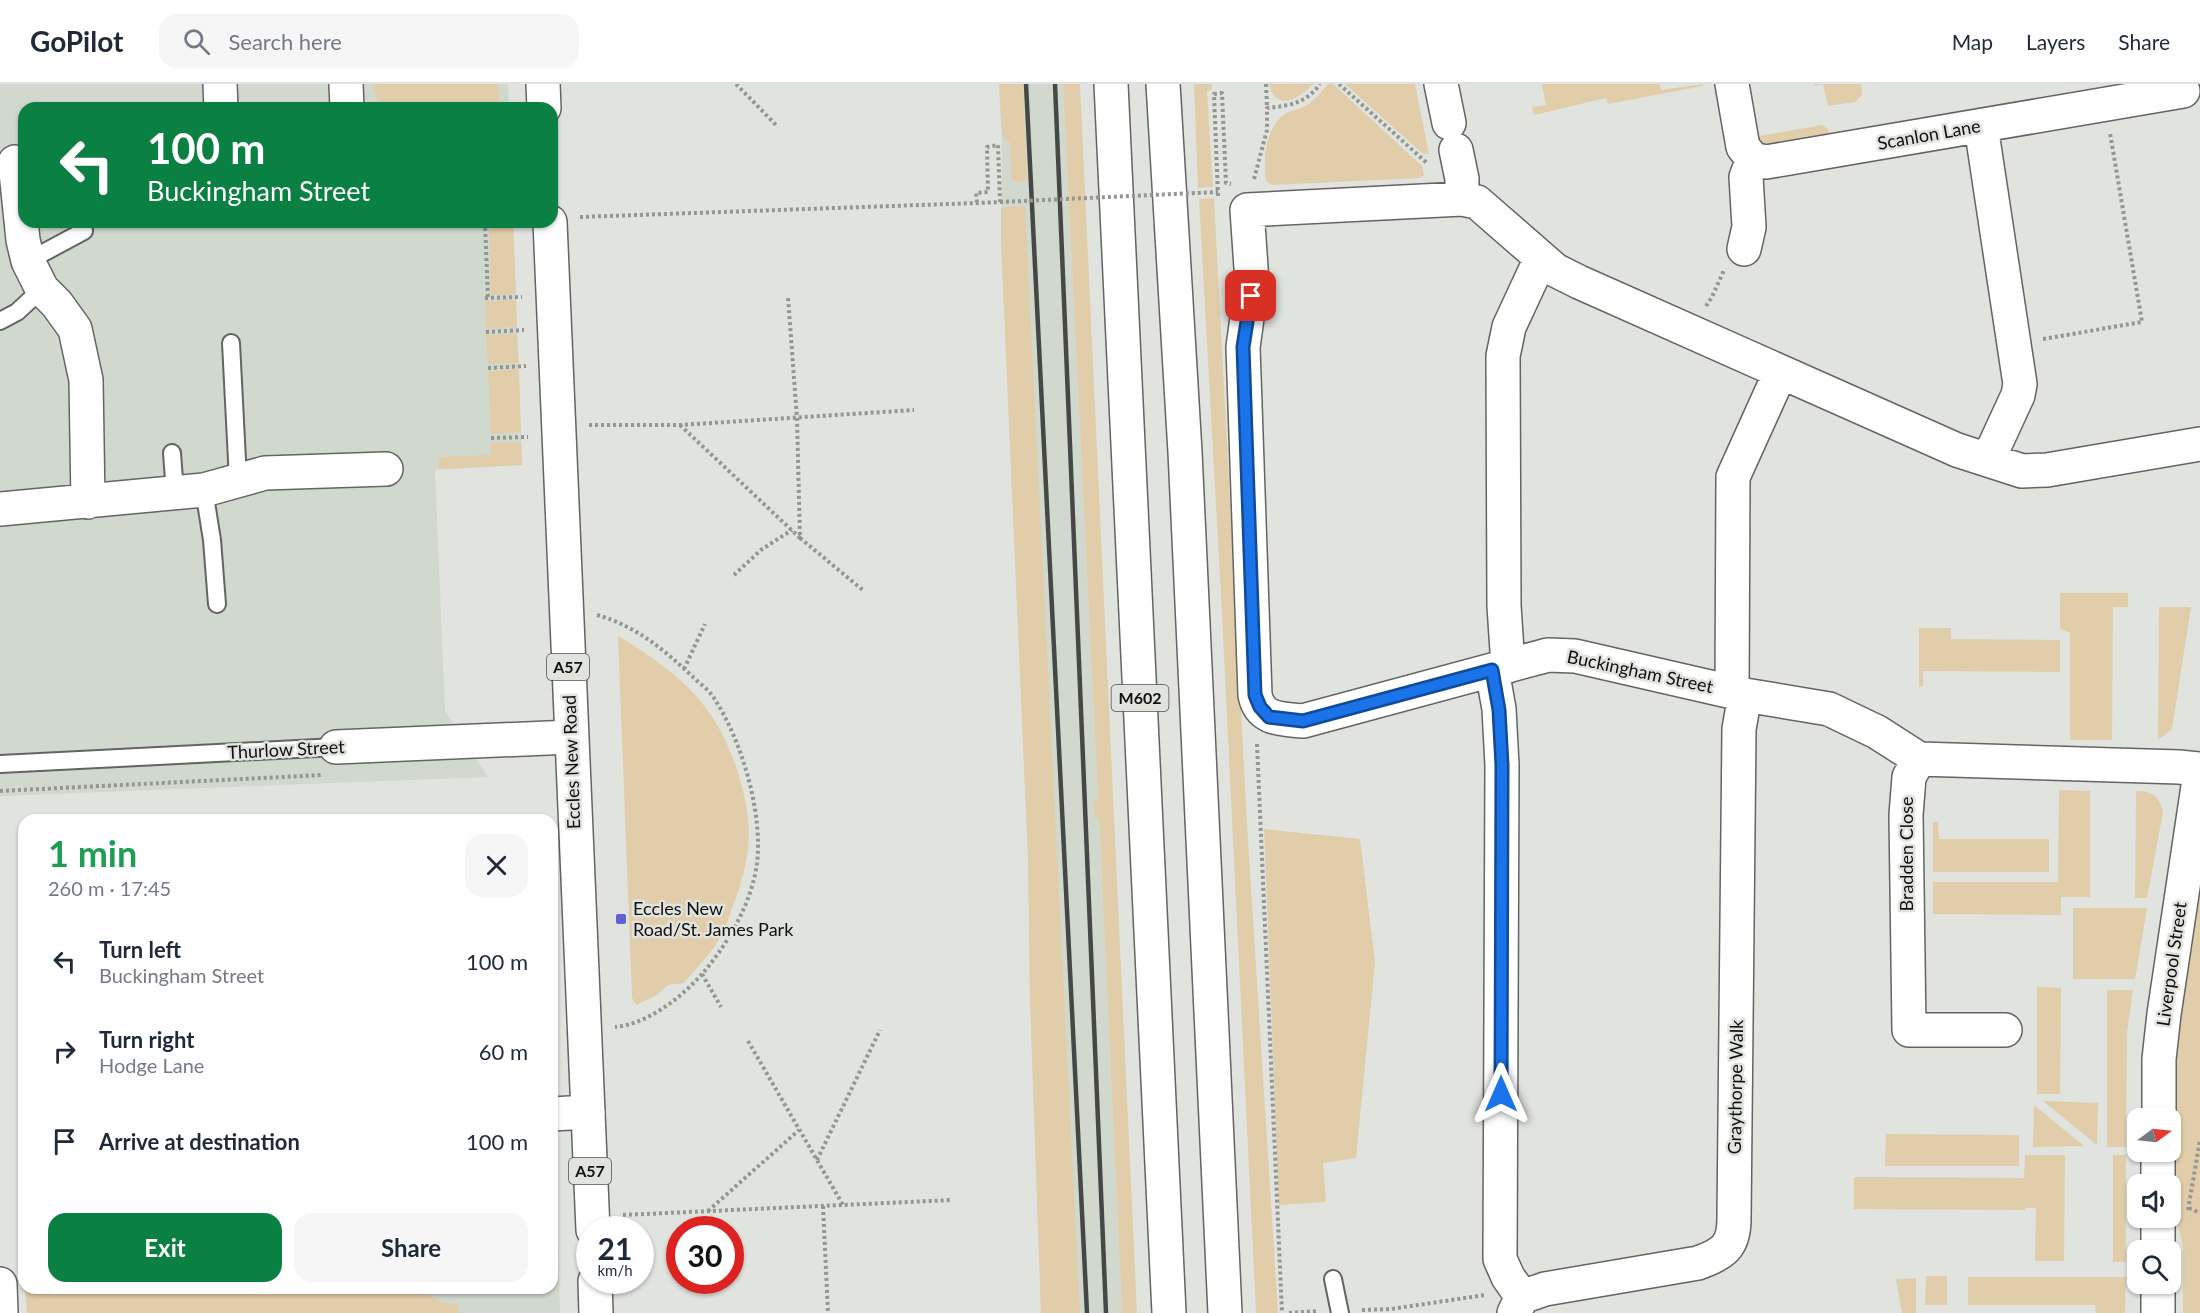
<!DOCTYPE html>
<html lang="en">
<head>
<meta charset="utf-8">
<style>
  :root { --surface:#fff; --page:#f6f6f7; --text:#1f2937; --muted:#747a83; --line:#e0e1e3; --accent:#0b8043 }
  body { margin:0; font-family:Lato,sans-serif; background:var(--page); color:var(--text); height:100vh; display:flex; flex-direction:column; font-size:22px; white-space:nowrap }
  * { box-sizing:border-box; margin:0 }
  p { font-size:20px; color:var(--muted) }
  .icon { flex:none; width:33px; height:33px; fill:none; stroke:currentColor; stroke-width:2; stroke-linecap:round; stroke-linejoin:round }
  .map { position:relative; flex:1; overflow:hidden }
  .drawer { position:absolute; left:18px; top:730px; width:540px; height:480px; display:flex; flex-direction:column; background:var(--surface); border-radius:18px; box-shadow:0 2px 4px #0004 }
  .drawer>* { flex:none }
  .banner { position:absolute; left:18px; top:18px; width:540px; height:126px; border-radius:18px; box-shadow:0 2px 4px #0004; background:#0b8043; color:#fff; overflow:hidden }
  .needle { width:39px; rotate:75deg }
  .controls { position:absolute; left:2127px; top:1024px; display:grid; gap:12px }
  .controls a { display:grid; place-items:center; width:54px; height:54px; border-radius:12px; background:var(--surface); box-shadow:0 2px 4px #0004; font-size:30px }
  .speed { position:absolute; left:576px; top:1132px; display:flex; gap:12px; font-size:30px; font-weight:700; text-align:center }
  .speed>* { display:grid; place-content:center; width:78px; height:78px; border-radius:50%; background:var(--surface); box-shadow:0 2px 4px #0004; line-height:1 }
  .speed small { font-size:15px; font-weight:400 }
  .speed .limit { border:9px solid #d22; background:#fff; color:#111 }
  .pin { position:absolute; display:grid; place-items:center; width:51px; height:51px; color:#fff; margin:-26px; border-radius:12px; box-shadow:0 3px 9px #0006 }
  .me { position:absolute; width:66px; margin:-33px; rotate:0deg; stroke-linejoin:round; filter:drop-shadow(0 0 4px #0008) }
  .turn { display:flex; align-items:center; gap:21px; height:126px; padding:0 30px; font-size:27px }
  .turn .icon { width:78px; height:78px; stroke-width:2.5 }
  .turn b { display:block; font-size:42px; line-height:51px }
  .round { display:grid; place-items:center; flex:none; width:63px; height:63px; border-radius:18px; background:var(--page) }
  .head { display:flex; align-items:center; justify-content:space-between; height:102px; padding:0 30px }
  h1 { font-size:36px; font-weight:700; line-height:45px; color:#1e9e55 }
  .cta { display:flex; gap:12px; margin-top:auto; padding:12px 30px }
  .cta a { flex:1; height:69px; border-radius:18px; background:var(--accent); color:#fff; font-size:24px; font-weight:700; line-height:69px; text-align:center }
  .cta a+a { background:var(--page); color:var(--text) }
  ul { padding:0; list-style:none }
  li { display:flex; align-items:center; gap:18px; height:90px; padding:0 30px }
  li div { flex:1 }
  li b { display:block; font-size:22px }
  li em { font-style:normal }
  header { display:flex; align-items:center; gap:36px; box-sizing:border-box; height:84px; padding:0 30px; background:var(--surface); border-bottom:2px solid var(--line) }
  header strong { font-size:28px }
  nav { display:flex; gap:33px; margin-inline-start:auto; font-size:21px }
  .search { width:420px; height:54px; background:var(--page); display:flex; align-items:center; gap:15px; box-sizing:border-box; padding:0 21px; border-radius:18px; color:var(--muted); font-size:22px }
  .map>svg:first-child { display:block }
  .built { fill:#d1d9ce }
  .green { fill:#e2cdaa }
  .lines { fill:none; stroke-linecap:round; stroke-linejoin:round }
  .service-casing { stroke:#626561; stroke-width:20 }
  .minor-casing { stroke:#626561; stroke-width:36 }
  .tertiary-casing { stroke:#626561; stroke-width:36 }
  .primary-casing { stroke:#626561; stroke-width:36 }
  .motorway-casing { stroke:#626561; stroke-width:36 }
  .path { stroke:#949692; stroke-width:4; stroke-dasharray:3 3; stroke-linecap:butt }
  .service { stroke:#fff; stroke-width:16 }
  .minor { stroke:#fff; stroke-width:33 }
  .tertiary { stroke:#fff; stroke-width:33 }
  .primary { stroke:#fff; stroke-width:33 }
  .motorway { stroke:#fff; stroke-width:33 }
  .rail { stroke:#464845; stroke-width:4.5 }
  .path-bridge { stroke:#949692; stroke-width:4; stroke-dasharray:3 3; stroke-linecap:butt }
  .route-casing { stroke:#114b97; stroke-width:15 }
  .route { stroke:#1a73e8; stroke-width:10 }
  .poi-dot { fill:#6361da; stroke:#e0e3de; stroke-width:2 }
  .labels { text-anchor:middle; stroke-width:5; stroke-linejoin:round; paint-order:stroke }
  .shield { fill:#e0e3de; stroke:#4e504d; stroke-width:1.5 }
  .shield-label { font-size:16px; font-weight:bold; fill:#10110f }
  .street-label { font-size:18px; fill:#10110f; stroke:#e0e3de }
  .poi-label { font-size:18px; fill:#10110f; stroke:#e0e3de; text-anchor:start }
</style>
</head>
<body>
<header>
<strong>GoPilot</strong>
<div class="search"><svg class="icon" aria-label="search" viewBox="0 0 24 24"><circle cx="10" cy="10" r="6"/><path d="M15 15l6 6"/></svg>Search here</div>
<nav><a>Map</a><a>Layers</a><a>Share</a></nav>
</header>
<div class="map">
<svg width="2200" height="1229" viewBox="0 0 2200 1229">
  <rect width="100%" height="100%" fill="#e0e3de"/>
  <path class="built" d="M0,0h508l1,24h-485v114h489l9,243 -87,5 10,241 43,66 -488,19z
    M999,0h64l35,717h-5l1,17h5l23,495h-81l-11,-314 -2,-142 -27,-617 1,-104z
    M552,1060l4,17 4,152h-198l-1,-24 191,-1z"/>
  <path class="green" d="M372,0h126l1,15 -7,9h-106l-10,-11z
    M999,0h24l4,96 -15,2 -2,-39 -8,-7z
    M1063,0h17l57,1229h-15l-23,-495h-5l-1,-17 5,-1z
    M1194,0h18v5l-5,2 6,96 -15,1z
    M1269,0h44c-13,14 -37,29 -44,0z
    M1328,0h5l89,82 2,9 -5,3 -147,7 -6,-4c-3,-21 -1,-49 15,-64 7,-7 18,-7 26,-12 9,-6 14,-13 21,-21z
    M1345,0h70l14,70 -7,-1z
    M1542,0h118l1,6 42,-6v2l-95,18 -2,-6 -72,17 -2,-8 14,-2z
    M1814,0h47l1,11 -7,7 -27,4 -5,-22 -8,2z
    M1822,41l6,4 3,11 -66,6 -11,-9z
    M1214,114l33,626 31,489h-22l-34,-699 -23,-415z
    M1025,122l55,1107h-39l-11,-314 -2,-142 -27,-617v-32z
    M489,138h24l3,72 -25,1z
    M516,216l1,27 -31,1 -1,-27z
    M517,250l2,29 -31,1 -2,-29z
    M519,285l2,63 -30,2 -3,-63z
    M521,358l1,23 -83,4 -1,-12 53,-2v-12z
    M2060,509h68v14h-15l-1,133h-42v-107l-10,-4z
    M2159,523h32l-19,122 -14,11z
    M1919,544h32v11l109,1v32l-137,-1v15l-4,1z
    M618,552c34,20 71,46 93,79 23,34 42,93 37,134 -2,19 -10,45 -17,62 -3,8 -5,18 -10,25 -9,17 -25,32 -37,47l-16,2 -11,10 -21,10 -4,-7z
    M2059,706l31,1v106h-29v18l-128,-1v-32h125z
    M2136,707c16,0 23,5 27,21l-16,86h-12z
    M1933,738h5l1,17h110v33h-116z
    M1264,745l96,10 15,123 -19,196 -33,5 3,39 -47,3z
    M2200,786v443h-17v-66l-12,-54 2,-139z
    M2073,824h74l-12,71h-62z
    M2037,903l24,1 -1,106h-23z
    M2107,906h26l-6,42 -1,115h-19z
    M2043,1017l55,2 -1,42z
    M2034,1021l50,41 -51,1z
    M1886,1050l133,1v31h-134z
    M2025,1071h40l-1,106h-29l1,-53h-11v2l-171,-1v-32l170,1z
    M2113,1071h13v107h-13z
    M1926,1192h21v29h-22z
    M1968,1193h158l-1,36h-29l-1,-8h-127z
    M1916,1194v35h-14l-6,-34z
    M25,1205h398c9,11 20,15 34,15l2,9h-432z"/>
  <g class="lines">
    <defs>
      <path id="service" d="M28,177l56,-30
        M0,237l17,-9 25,-23
        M231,259l7,137
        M172,369l3,40
        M204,406l8,50 5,64
        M0,680l336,-17
        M1333,1195l7,34"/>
      <path id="minor" d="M220,0l1,24
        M346,0l1,24
        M1441,0l8,39
        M1732,0l11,63 10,12 13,3 417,-71
        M1981,42l39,258 -2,11 -30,65
        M1456,66l6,29v20
        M15,78l8,78 5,21 14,28 15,15 18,25 11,51 2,122
        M1744,165l5,-22 -3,-50 7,-18
        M0,425l204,-19 61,-17 121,-4
        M1508,582l-4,-60 -1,-250 6,-29 32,-69
        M1492,586l7,39 3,56 -2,494 8,18 14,20
        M1732,607l1,-214 47,-104
        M336,663l235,-10
        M1919,675l-42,-27 -48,-23 -84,-14 -170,-39 -27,-1 -245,66c-22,-2 -43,-1 -48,-26l-12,-348 9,-65 -5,-72 215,-11 15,3 78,68 24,12 378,168 65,21 25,-1 153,-26
        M2005,946h-96l-3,-215 3,-38 10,-18 260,8 21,2
        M552,1030l36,-2
        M0,1200l1,29
        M1514,1229l8,-16 23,-8 153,-26c25,-9 36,-16 36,-44l5,-490 6,-34"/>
      <path id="tertiary" d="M2159,1035v-60l5,-45 36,-241
        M2158,1101v-33
        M2158,1167v-33
        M2158,1229v-29"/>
      <path id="primary" d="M543,0l1,24
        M550,138l43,1008
        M595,1197l1,32"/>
      <path id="motorway" d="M1111,0l58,1229
        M1163,0l22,368 40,861"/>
    </defs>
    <use href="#service" class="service-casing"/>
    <use href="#minor" class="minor-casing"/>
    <use href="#tertiary" class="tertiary-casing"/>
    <use href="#primary" class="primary-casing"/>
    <use href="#motorway" class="motorway-casing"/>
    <path class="path" d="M736,0l42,43
      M1266,0l1,24
      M1339,0l88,79
      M1254,95l13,-49v-22c21,-2 40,-5 53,-24
      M1218,112l-4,-102 8,-1 4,90 5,1
      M580,133l397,-14 23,-1 -2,-57 -11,2 1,45 -12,1 1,10
      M485,138l3,76
      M485,214l37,-1
      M1706,222l6,-9 12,-27
      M486,248l38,-2
      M2043,255l99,-17 -32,-189
      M488,284l38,-2
      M589,341h91l234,-15
      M680,341l120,113 -3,-119 -9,-122
      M491,354l37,-1
      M800,454l64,53
      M734,491l27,-25 31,-20
      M597,531c39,11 66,34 95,61 7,7 17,14 22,22 28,43 49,115 43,166 -6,40 -28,78 -54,109 -21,24 -55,51 -88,54
      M684,585l21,-45
      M1257,660l25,569
      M0,707l323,-16
      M702,890l19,33
      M748,957l95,164
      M817,1076l63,-130
      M823,1122l5,107
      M2189,1124l11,5
      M2188,1126l12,-70
      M708,1127l91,-81
      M623,1131l329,-15
      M1362,1226l29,-1 94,-14
      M1289,1229l29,-2"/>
    <use href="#service" class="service"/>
    <use href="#minor" class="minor"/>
    <use href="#tertiary" class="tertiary"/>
    <use href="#primary" class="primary"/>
    <use href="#motorway" class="motorway"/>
    <path class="rail" d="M1026,0l61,1229
      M1055,0l51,1229"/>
    <path class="path-bridge" d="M1000,118l218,-10"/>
  </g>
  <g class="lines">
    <defs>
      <path id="route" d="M1251,212l-8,51 12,348 5,12 9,10 34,4 189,-51 7,40 3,55 -1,329"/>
    </defs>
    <use href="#route" class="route-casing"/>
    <use href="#route" class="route"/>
  </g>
  <rect class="poi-dot" x="615" y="829" width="12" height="12" rx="3"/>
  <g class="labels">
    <g class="shield">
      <rect x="547" y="570" width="42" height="26" rx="4.5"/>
      <rect x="1111.5" y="601" width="57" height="26" rx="4.5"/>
      <rect x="569" y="1074" width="42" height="26" rx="4.5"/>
    </g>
    <g class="shield-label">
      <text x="568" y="589">A57</text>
      <text x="1140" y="620">M602</text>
      <text x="590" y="1093">A57</text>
    </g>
    <g class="street-label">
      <text transform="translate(1929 51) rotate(-10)" y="6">Scanlon Lane</text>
      <text transform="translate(1640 588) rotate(12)" y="6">Buckingham Street</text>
      <text transform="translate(286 666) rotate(-3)" y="6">Thurlow Street</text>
      <text transform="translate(572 678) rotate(-92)" y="6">Eccles New Road</text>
      <text transform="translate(1907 770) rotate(-90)" y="6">Bradden Close</text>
      <text transform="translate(2172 880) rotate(-82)" y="6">Liverpool Street</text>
      <text transform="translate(1736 1003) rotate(-89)" y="6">Graythorpe Walk</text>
    </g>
    <g class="poi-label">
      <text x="633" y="831">Eccles New<tspan x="633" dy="21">Road/St. James Park</tspan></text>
    </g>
  </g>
</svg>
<div class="controls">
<a><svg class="needle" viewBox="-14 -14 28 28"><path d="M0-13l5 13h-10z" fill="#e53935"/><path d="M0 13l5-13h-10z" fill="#747a83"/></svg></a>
<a><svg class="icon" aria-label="sound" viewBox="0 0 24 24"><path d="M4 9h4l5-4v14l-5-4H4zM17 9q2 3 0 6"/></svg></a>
<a><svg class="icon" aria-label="search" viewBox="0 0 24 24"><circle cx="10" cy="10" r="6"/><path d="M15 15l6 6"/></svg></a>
</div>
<div class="speed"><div>21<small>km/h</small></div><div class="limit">30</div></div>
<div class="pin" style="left:1251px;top:212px;background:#d93025"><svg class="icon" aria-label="arrive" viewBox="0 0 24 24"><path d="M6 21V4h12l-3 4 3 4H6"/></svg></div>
<svg class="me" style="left:1501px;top:1010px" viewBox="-20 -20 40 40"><path d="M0-17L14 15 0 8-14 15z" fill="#1a73e8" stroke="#fff" stroke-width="4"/></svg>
<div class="banner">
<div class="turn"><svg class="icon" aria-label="left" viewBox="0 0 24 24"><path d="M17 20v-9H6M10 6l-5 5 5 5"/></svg><div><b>100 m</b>Buckingham Street</div></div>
</div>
<section class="drawer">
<div class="head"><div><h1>1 min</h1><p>260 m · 17:45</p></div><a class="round"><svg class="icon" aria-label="close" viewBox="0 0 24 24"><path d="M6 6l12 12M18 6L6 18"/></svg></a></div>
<ul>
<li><svg class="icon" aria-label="left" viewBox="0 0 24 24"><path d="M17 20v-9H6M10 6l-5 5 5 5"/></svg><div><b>Turn left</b><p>Buckingham Street</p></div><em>100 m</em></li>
<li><svg class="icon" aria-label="right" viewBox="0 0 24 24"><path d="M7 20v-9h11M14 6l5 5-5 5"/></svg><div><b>Turn right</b><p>Hodge Lane</p></div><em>60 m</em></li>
<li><svg class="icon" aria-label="arrive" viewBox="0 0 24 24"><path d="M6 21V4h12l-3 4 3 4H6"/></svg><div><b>Arrive at destination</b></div><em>100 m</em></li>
</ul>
<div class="cta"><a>Exit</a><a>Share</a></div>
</section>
</div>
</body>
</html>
